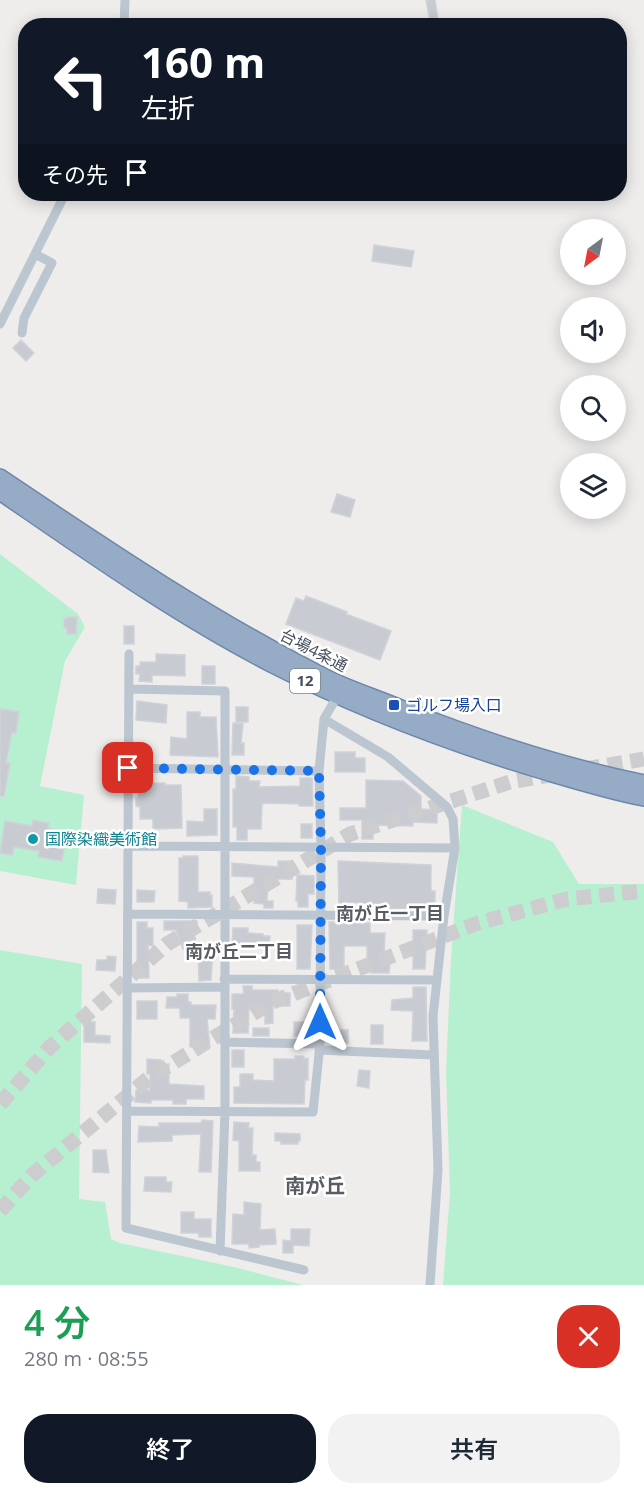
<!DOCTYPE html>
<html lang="ja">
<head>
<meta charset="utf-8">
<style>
  :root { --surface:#fff; --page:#f2f2f3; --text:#1f2937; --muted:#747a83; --accent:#111827 }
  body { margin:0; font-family:"Open Sans","Noto Sans JP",sans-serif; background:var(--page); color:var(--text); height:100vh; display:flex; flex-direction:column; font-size:22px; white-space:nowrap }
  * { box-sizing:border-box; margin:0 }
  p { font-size:20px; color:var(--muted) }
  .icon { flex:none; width:33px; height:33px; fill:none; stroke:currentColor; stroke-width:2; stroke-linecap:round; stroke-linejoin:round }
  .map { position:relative; height:1285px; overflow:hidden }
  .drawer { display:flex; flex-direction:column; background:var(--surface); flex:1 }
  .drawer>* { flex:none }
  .top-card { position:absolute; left:18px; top:18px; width:609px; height:183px; border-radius:24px; box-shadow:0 3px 15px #0003; background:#111827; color:#fff; overflow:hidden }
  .needle { width:39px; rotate:212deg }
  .buttons { position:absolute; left:560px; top:219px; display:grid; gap:12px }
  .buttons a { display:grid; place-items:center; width:66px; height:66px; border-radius:50%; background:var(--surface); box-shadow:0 3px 15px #0003; font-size:30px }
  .pin { position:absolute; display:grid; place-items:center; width:51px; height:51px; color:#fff; margin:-26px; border-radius:12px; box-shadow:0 3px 9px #0006 }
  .me { position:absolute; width:66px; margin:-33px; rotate:0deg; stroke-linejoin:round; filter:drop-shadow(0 0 4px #0008) }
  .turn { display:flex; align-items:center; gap:21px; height:126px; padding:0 24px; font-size:27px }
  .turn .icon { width:78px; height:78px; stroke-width:2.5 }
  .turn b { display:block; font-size:42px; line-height:51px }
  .then { display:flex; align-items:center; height:57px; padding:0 24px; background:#0003; gap:12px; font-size:22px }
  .round { display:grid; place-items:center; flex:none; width:63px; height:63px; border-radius:24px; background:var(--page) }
  .overview { display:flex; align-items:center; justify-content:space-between; height:102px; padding:0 24px }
  h1 { font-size:36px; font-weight:600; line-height:45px; color:#1e9e55 }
  .button { display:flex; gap:12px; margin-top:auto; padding:12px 24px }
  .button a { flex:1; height:69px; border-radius:24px; background:var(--accent); color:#fff; font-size:24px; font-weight:600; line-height:69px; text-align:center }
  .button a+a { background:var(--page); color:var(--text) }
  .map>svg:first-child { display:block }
  .green { fill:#b7f0d0 }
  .building { fill:#c9cbd2; stroke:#d0d2d9; stroke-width:1.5 }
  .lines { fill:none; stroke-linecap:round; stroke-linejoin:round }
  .trunk-tunnel { stroke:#cdcdcf; stroke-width:15; stroke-dasharray:15 8; stroke-linecap:butt }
  .trunk-casing { stroke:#6d87aa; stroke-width:18 }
  .minor { stroke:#bcc6d0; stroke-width:9 }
  .trunk { stroke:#96abc6; stroke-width:15 }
  .route { stroke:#1a73e8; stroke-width:10; stroke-dasharray:0 18 }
  .transit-dot { fill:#1a4fb4; stroke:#fff; stroke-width:2 }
  .culture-dot { fill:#0f9aa8; stroke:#fff; stroke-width:2 }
  .labels { text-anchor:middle; stroke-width:5; stroke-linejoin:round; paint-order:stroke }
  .shield { fill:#fff; stroke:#7c848c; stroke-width:1.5 }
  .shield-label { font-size:15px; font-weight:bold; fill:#444f5b }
  .street-label { font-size:16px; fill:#444f5b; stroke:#fff }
  .transit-label { font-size:16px; fill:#164399; stroke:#fff; text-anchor:start }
  .culture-label { font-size:16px; fill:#0d838f; stroke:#fff; text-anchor:start }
  .neighbourhood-label { font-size:18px; font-weight:bold; fill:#595c62; stroke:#fff }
  .quarter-label { font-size:20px; font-weight:bold; fill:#595c62; stroke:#fff }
</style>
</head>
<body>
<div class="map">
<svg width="644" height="1285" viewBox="0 0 644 1285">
  <rect width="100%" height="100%" fill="#efecec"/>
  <path class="green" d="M0,554l78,60 7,13 -20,34 -25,125 44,9 -8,90 -76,-14z
    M462,805l91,37 26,42h65v401h-201l7,-93 -4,-121 5,-112z
    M0,950l82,14 -3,235 26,3 6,37 9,4 114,24 69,18h-303z"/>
  <path class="building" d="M426,0h9l4,26h-8z
    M374,245l40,6 -3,16 -39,-6z
    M21,340l13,13 -8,8 -13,-13z
    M337,494l18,6 -5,17 -19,-5z
    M306,596l41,16 -1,2 45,17 -11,29 -94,-36 10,-26 8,3z
    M67,617h10l-1,17h-9v-6h-3v-9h3z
    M124,626h10v18h-10z
    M156,654l29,1v21l-33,-1v7l-13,-1 1,-7h-4v-8h4v-4h16z
    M202,666h13v18h-13z
    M137,701l30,4 -1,18 -30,-3z
    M236,707h12v15h-12z
    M0,709l19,3 -3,21 -4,-1 -6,31h4l-6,33h-4z
    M187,712h13v5h16l2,40 -48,-2 1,-18 16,2z
    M233,723l10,1 -2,19h3v12h-12z
    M335,752h20v6h10v14h-30z
    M236,776l13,1v4h11l-1,6 41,-1v-8h12l1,28h-14v-2l-35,-1 -2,2 -1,24h-14v11h-10v-13h-4v-38h3z
    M139,778h12l-1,5h15v2h16l1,43 -24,1 -5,-1v-9h-13v-12l-4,-1v-8h2z
    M366,780l37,1 18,15v13l16,1v13l-24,-1v4l-40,-1v14h-11v-19h-22v-12h26z
    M204,809h13v26l-30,1v-15l17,1z
    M33,820l16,3 -1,5 19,4 -5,29 -24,-4 1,-6 -25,-4 -2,8 -12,-2 5,-32 27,5z
    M301,824h11v14h-11z
    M183,856h15v36h12v3h2v12l-24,1v-6l-9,-1v-43h4z
    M278,861h14v18h-24l-1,22h6v7h-9v-4l-10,-1v-26l-22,-1v-13l46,4z
    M338,861l93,4v26h4v16l-27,-1v3h-24v-4l-36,-3v4h-9z
    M297,875l17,1v18h-6v13h-10v-6h-2z
    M98,889l18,1 -1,14 -18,-1z
    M137,890l18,1 -1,11h-17z
    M164,921h33v8h-5l6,17 -11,5 -1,-3 -3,1 -7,-19h-12z
    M137,922h10v6h6v18l-5,-1 1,33h-12z
    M329,922l41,1v10h15l-1,22h3v9h3l-1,9h-18v-13h-4v-14h-23v24l-14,-1z
    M297,925h15l-2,44h-13z
    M233,928h15v5l15,1v2h7l-1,8h-37z
    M413,930h14l-2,39h-12z
    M198,951h15l-2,29 -12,1z
    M107,956l9,1 -1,14 -19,-1 1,-10h10z
    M243,986h9v4h26v3h12v13h-17v17l-8,1v-15h-16l-1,24h-15l1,-24h-2v-15h12z
    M413,987h13l1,54h-15l1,-30 -22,-1 1,-10 21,-2z
    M177,994h11v8h3v3h25l-1,14h-8l3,28h-20v-29h-10v-10h-14l1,-11h10z
    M137,1001h20v18h-20z
    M84,1021l11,1v13l15,1v7l-26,-1z
    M294,1022h16v14h-16z
    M371,1025h12v19h-12z
    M253,1028h16v8h-16z
    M335,1030h13v13l-13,-1z
    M232,1050h12v17h-12z
    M295,1056h9v3l4,-1v22h-3l-1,24 -70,-1v-16h6v-13h13v6l21,1v-22h21z
    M147,1059l14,1v4h8v20l35,2v13h-18v5h-13v-4h-22v3l-16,-1 1,-12h14v-16h-3z
    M359,1070l11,1 -1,17 -12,-2z
    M202,1120l11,1 -2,51h-12l2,-38 -29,1v6l-34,1 1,-16 20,1v-4h42z
    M234,1122l15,1 -1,5h5l-1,27h4v7h4v9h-21v-30l-6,-1z
    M275,1133l25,1v7h-2v3h-17v-3h-6z
    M93,1150h13l3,23 -16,-1z
    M145,1177h21v5h6l-1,10 -27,-1z
    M244,1202l17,2 -1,26 15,-1 1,15 -17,1v2l-10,1v-4h-17l1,-30 11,1z
    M181,1212h13v7h17v18h-12v-4h-18z
    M291,1229h19l-1,17 -16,-1v8h-10v-13l8,1z"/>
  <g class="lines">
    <path class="trunk-tunnel" d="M585,769l59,-10
      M0,1104l49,-56 118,-104 183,-110 160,-52 46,-8
      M0,1211l31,-35 119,-99 122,-75 206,-79 89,-24 77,-8"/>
    <defs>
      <path id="trunk" d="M0,477c107,72 214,144 329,202 23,11 48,19 72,29 78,31 160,58 243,75
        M0,492c86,59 176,123 269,171 86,44 177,79 270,107 34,10 69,21 105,28"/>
    </defs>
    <use href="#trunk" class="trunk-casing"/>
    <path class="minor" d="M124,26l1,-26
      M0,324l65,-130
      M22,333l2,-15 28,-55 -17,-9
      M129,654l-3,574 178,42
      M129,689l96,2v420l-5,140
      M324,719l64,38 59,50 6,12 2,29 -11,68 -11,100 5,154 -8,115
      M128,768l191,3
      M128,846l327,2
      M128,914l316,2
      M224,979l212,1
      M128,988l95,-1
      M224,1042l96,2
      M319,1050l114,5
      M127,1111l186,1 7,-68 1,-196 -2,-77 5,-52 15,-26"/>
    <use href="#trunk" class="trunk"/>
  </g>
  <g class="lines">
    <path class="route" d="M128,768l191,3 2,77 -1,174"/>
  </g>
  <rect class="transit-dot" x="388" y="699" width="12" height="12" rx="3"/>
  <circle class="culture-dot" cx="33" cy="839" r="6"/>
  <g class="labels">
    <rect class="shield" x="290" y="669" width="30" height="24" rx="4.5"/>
    <g class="shield-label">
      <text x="305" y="686">12</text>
    </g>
    <g class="street-label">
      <text transform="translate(314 650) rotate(27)" y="6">台場4条通</text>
    </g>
    <g class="transit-label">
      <text x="406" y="711">ゴルフ場入口</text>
    </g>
    <g class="culture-label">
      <text x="45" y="845">国際染織美術館</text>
    </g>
    <g class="neighbourhood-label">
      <text x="390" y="920">南が丘一丁目</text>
      <text x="239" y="958">南が丘二丁目</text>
    </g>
    <g class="quarter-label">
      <text x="315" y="1193">南が丘</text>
    </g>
  </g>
</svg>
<div class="buttons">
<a><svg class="needle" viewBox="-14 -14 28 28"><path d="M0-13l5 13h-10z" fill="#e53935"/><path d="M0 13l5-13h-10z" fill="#747a83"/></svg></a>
<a><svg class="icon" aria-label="sound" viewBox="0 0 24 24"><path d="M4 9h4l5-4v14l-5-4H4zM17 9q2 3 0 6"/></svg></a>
<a><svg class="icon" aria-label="search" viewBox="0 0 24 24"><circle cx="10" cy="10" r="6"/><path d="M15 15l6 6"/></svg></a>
<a><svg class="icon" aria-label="layers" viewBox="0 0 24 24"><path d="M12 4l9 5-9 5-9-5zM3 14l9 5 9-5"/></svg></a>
</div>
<div class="pin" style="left:128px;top:768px;background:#d93025"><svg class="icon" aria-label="arrive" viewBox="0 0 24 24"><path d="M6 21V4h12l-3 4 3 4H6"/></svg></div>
<svg class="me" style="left:320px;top:1022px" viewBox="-20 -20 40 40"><path d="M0-17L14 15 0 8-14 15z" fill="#1a73e8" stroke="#fff" stroke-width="4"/></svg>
<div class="top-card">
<div class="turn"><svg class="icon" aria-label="left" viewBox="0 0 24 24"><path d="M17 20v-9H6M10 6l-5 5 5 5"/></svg><div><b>160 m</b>左折</div></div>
<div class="then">その先<svg class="icon" aria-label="arrive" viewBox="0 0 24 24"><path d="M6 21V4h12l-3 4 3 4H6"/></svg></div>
</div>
</div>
<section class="drawer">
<div class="overview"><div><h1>4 分</h1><p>280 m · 08:55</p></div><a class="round" style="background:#d93025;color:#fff"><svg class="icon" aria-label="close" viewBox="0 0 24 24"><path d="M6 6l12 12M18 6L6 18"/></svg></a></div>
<div class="button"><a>終了</a><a>共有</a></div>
</section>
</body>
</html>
